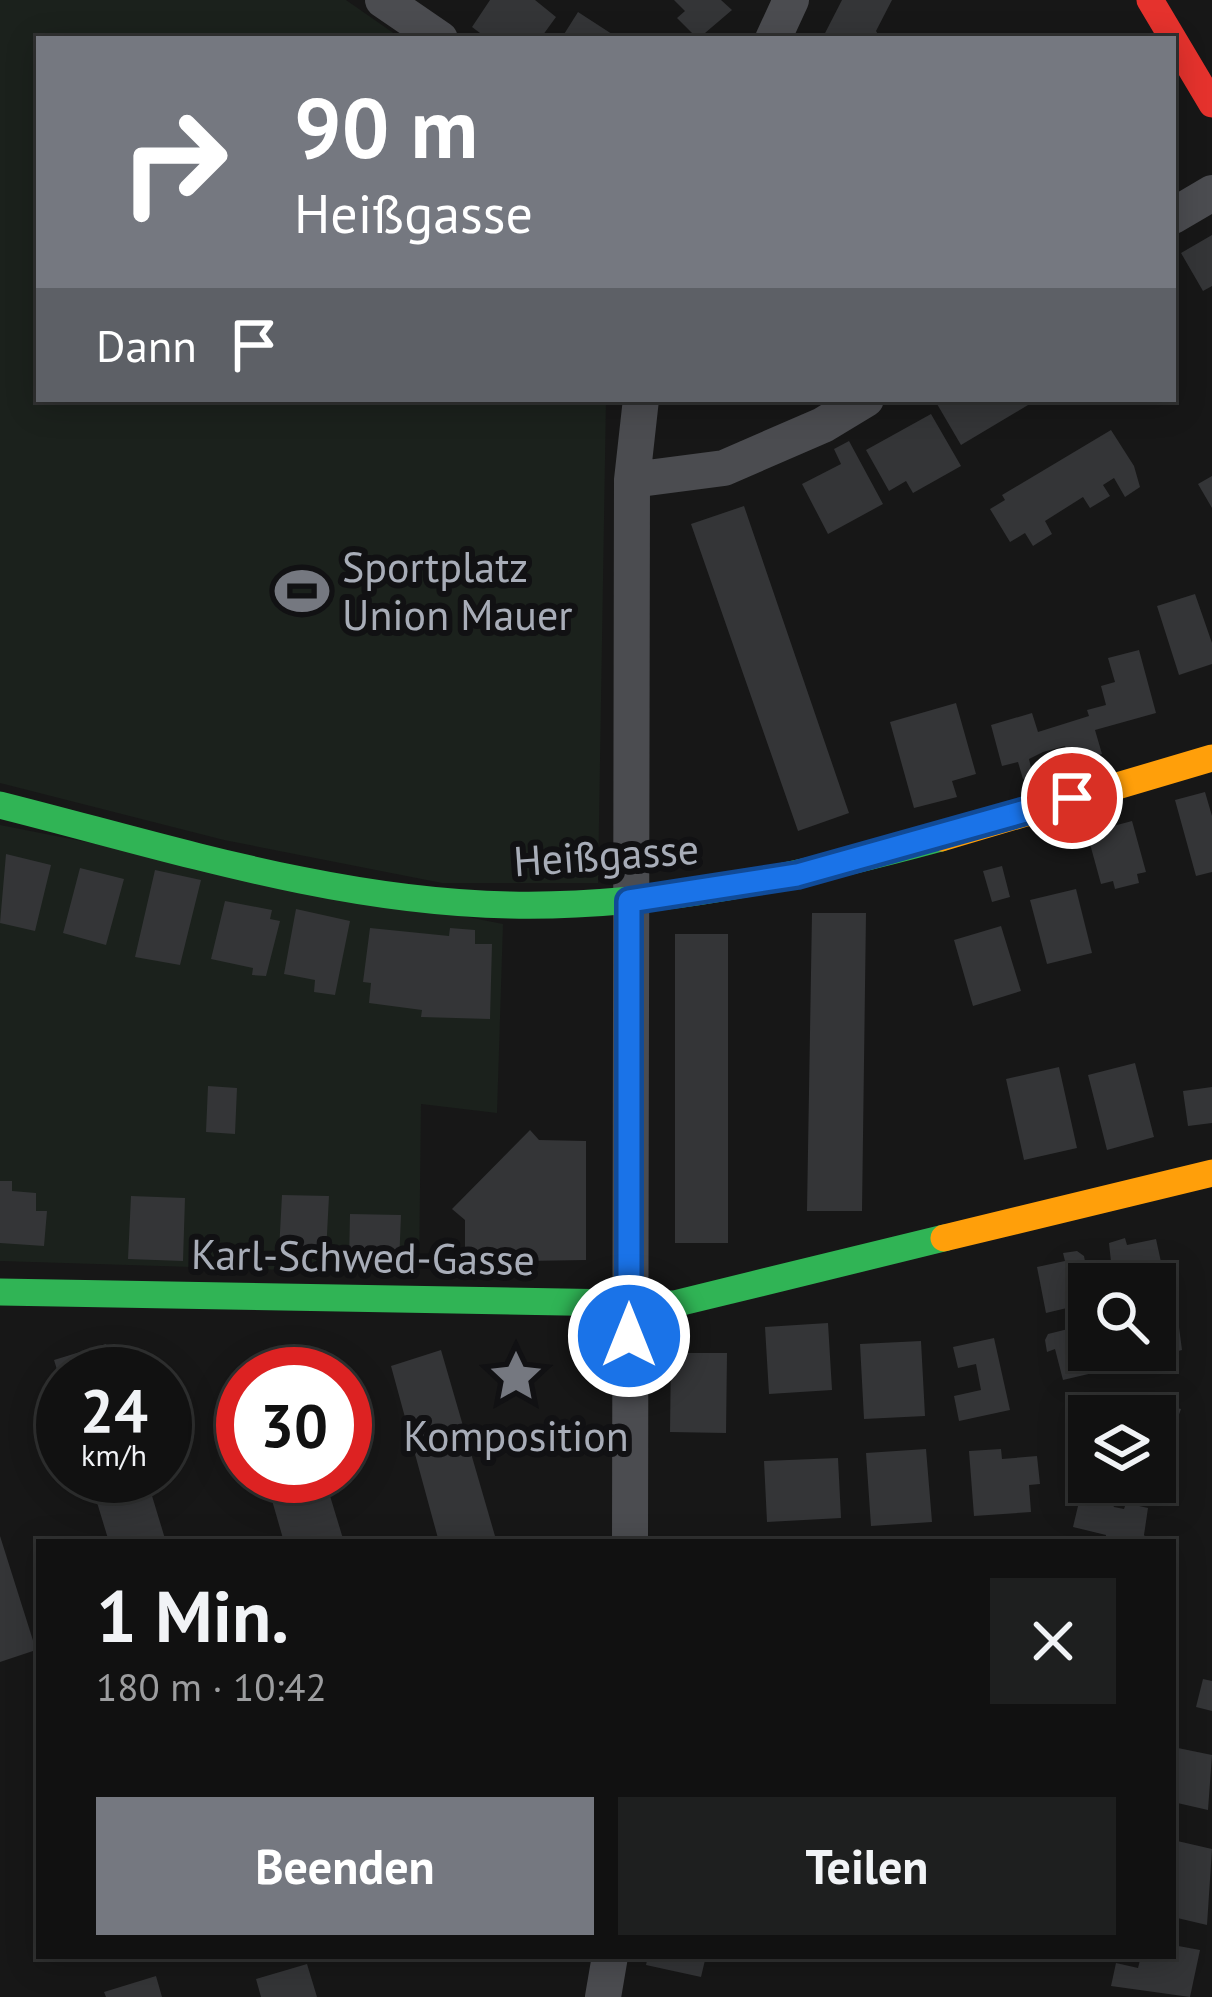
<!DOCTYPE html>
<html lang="de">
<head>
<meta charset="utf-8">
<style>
  :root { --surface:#111; --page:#1e1f1f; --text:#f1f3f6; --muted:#9c9d9f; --line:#303131; --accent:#757880 }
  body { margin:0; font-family:"PT Sans",sans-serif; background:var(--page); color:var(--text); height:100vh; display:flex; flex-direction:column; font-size:45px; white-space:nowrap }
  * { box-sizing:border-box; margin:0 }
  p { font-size:39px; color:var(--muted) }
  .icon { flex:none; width:66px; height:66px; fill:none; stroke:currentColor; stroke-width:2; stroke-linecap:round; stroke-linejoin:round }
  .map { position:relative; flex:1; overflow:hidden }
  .details { position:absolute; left:36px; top:1539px; width:1140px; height:420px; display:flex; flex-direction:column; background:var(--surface); border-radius:0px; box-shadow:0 6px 30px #0003,0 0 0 3px var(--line) }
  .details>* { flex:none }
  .guide { position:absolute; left:36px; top:36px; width:1140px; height:366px; border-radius:0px; box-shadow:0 6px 30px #0003,0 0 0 3px var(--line); background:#757880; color:#fff; overflow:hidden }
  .controls { position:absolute; left:1068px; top:1263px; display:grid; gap:24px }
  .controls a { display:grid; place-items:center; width:108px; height:108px; border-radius:0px; background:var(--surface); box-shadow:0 6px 30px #0003,0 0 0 3px var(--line); font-size:60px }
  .speed { position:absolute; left:36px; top:1347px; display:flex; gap:24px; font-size:60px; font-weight:700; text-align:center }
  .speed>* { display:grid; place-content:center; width:156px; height:156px; border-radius:50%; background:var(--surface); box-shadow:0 6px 30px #0003,0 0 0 3px var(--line); line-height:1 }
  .speed small { font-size:30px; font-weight:400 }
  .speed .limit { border:18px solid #d22; background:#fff; color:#111 }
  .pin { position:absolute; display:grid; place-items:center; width:102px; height:102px; color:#fff; margin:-51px; border:6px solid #fff; border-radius:50%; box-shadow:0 3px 12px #0007 }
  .me { position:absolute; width:132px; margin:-66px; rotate:0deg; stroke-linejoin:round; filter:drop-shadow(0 0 9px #0008) }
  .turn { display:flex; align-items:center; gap:42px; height:252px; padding:0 60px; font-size:54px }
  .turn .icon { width:156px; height:156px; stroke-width:2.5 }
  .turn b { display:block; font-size:84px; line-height:102px }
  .then { display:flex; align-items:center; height:114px; padding:0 60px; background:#0003; gap:24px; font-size:45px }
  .round { display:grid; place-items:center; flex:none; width:126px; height:126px; border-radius:0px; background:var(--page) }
  .summary { display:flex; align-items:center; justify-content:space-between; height:204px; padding:0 60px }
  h1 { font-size:72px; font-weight:700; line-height:90px }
  .cta { display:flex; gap:24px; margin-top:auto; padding:24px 60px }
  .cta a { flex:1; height:138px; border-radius:0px; background:var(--accent); color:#fff; font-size:48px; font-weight:700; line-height:138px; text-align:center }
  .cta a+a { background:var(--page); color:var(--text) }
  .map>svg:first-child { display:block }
  .green { fill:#1b211c }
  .building { fill:#343537 }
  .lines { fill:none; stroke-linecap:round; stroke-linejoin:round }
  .street { stroke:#4b4c50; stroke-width:36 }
  .fast { stroke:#30b455; stroke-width:27 }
  .slow { stroke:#ff9f0a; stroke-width:27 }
  .jam { stroke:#e5322d; stroke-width:27 }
  .route-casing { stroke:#114b97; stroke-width:30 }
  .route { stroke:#1a73e8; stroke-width:21 }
  .labels { text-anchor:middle; stroke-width:12; stroke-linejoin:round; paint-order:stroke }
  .poi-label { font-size:42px; fill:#a8adb8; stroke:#111113; text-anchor:start }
  .street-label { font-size:42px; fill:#a8adb8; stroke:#111113 }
</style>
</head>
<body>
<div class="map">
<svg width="1212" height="1997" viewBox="0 0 1212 1997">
  <rect width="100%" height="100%" fill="#171717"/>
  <path class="green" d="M0,0h346l56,39h-363v360h567l-8,484h-156l-218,-43 -224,-57z
    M0,825l503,99 -6,189 -76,-9 -2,170 -419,-13z"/>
  <path class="building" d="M490,0h45l21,17 -16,22h-52l-16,-12z
    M674,0h47l11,10 -34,29 -21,-21 8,-7z
    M842,0h50l-16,31 5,8h-59z
    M578,12l37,24 -2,3h-52z
    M1212,235v51l-9,5 -22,-38z
    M945,399h93l-77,46 -24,-41z
    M931,414l30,52 -48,27 -7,-12 -17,10 -23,-41z
    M1111,430l23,36 6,21 -15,10 -11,-19 -11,7 7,11 -20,12 -7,-11 -38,24 7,13 -19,12 -8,-13 -15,9 -20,-33 15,-9 -3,-5z
    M849,441l34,63 -55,30 -26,-50 39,-20 -7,-15z
    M1212,476v32l-14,-24z
    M744,506l105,307 -51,18 -107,-307z
    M1195,594l17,49v21l-33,11 -22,-69z
    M1139,650l17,63 -61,17 7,24 -32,9 -5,-17 -22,6 -14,7 4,17 -10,3 -5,-17 -16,4 -11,-41 41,-12 6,19 51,-16 -2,-6 19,-5 -5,-19 14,-4 -7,-24z
    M956,703l20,71 -24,7 5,16 -43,11 -24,-86z
    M1205,792l7,24v56l-16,4 -21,-76z
    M1132,821l14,51 -9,2 2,9 -24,6 -2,-8 -12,3 -14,-51z
    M6,854l45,11 -16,66 -35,-8z
    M1002,866l8,31 -18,5 -9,-31z
    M80,868l44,11 -18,66 -43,-12z
    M155,870l46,10 -21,85 -45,-8z
    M1076,889l16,64 -45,11 -17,-64z
    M225,901l47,9 -2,9 10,2 -14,55 -14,-1 1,-7 -42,-9z
    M296,909l54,12 -15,74 -21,-3 1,-12 -31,-6z
    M812,913h54l-4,298h-55z
    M1001,926l20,65 -48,15 -19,-66z
    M370,928l79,8 1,-8 25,2v14h17l-2,75 -69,-2 1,-7 -53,-7 2,-20 -8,-1z
    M675,934h53v309h-53z
    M1135,1063l19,74 -47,13 -19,-75z
    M1059,1067l18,81 -53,12 -18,-81z
    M208,1086l29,2 -2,46 -29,-2z
    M1212,1087v36l-24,3 -5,-35z
    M530,1130l9,10 47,1v119l-121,2v-42l-13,-11z
    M0,1181h12v10l24,2v18h11l-3,35 -44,-3z
    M282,1195l47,1 -3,57 -47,-2z
    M131,1196l54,2 -2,63 -55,-2z
    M350,1214l51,1 -2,49 -50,-2z
    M1125,1238l2,7 29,-6 10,46 -77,-1v66h25l4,17 -55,13 -8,-31 -8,3 -2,-12 3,-6 24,-6 -5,-20 -21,5 -9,-46 28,-6 -2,-8 14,-2 7,5 4,21 24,-6 -3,-28z
    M1176,1304l6,46 -55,14 -4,-14h32v-41z
    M828,1323l4,67 -63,4 -4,-67z
    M994,1338l16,72 -51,11 -5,-25 27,-6 -5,-26 -18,4 -5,-21z
    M921,1341l4,75 -61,3 -4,-75z
    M106,1344l9,30h-52l-1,12 -8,-26z
    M441,1350l54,186 5,6h-61l-48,-176z
    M671,1353h56l-1,80 -56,-1z
    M1145,1400l36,9 -24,64 -2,-57h-14z
    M1088,1432l1,50h24l-4,15 5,10 10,2 2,-6 22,5 -4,27 5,7h-44l1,-7 -33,-8 5,-21 -8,-1 3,-13 -6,-2z
    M926,1449l6,73 -61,4 -5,-73z
    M1001,1449l1,10 35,-3 3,28 -11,1 2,27 -57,4 -5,-65z
    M838,1458l3,60 -74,4 -3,-61z
    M89,1476h57l20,66h-57z
    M265,1476h59l20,66h-60z
    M0,1536l36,114 -36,12z
    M1203,1679l9,2v30l-16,-4z
    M1173,1747l39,8 -4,55 -35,-8z
    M1173,1840l39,9 -5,76 -34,-8z
    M1173,1945l27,5 -10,47 -79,-11 5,-23 22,5 3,-12h32z
    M648,1956h58l-5,21 -55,-12z
    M307,1964l10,33h-56l-5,-18z
    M156,1976l6,21h-56l-2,-5z"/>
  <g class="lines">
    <path class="street" d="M383,0l57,39
      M773,39l18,-39
      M1173,216l39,-23
      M632,480l92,-12 99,-43 43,-26
      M630,1542l2,-1062 9,-81
      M603,1997l7,-41"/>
    <path class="fast" d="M0,805c167,42 336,97 510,100 147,3 290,-29 431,-67
      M0,1292l674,12 270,-66"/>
    <path class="slow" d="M941,838l271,-80
      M944,1238l268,-65"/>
    <path class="jam" d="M1150,0l62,104"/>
  </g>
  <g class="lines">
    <defs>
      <path id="route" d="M629,1336v-435l168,-26 275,-77"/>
    </defs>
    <use href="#route" class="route-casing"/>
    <use href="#route" class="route"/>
  </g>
  <defs>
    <symbol id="stadium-bare" viewBox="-9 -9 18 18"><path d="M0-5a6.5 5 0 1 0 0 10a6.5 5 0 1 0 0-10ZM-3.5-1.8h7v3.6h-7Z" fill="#757880" stroke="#111113" stroke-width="2.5" paint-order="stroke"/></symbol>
    <symbol id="sight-bare" viewBox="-9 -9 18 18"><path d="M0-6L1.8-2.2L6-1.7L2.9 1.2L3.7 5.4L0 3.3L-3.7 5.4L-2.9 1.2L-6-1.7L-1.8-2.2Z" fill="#757880" stroke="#111113" stroke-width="2.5" paint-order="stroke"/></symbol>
  </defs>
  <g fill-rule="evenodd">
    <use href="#stadium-bare" x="264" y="553" width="76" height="76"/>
    <use href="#sight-bare" x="478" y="1338" width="76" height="76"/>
  </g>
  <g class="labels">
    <g class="poi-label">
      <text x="342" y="582">Sportplatz<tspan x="342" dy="48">Union Mauer</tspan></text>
      <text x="516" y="1451" text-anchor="middle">Komposition</text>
    </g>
    <g class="street-label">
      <text transform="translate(606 855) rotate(-4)" y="15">Heißgasse</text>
      <text transform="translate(363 1257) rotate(1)" y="15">Karl-Schwed-Gasse</text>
    </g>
  </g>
</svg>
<div class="controls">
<a><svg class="icon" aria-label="search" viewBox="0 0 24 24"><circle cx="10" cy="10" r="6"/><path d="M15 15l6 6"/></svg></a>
<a><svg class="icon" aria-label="layers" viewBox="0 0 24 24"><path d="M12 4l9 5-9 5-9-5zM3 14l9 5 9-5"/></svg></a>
</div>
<div class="speed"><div>24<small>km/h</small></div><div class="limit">30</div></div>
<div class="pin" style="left:1072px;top:798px;background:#d93025"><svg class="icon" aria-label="arrive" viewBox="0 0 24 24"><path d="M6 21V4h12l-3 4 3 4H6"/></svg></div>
<svg class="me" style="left:629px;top:1336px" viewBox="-20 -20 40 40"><circle r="17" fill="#1a73e8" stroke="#fff" stroke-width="3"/><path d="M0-11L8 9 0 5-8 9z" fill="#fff"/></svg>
<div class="guide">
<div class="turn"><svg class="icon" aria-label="right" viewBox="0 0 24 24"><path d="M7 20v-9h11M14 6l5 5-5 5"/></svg><div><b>90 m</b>Heißgasse</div></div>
<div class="then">Dann<svg class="icon" aria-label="arrive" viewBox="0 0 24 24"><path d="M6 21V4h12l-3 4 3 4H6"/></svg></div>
</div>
<section class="details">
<div class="summary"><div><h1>1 Min.</h1><p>180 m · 10:42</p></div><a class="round"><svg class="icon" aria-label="close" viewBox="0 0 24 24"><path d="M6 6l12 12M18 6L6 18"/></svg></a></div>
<div class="cta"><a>Beenden</a><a>Teilen</a></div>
</section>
</div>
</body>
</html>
